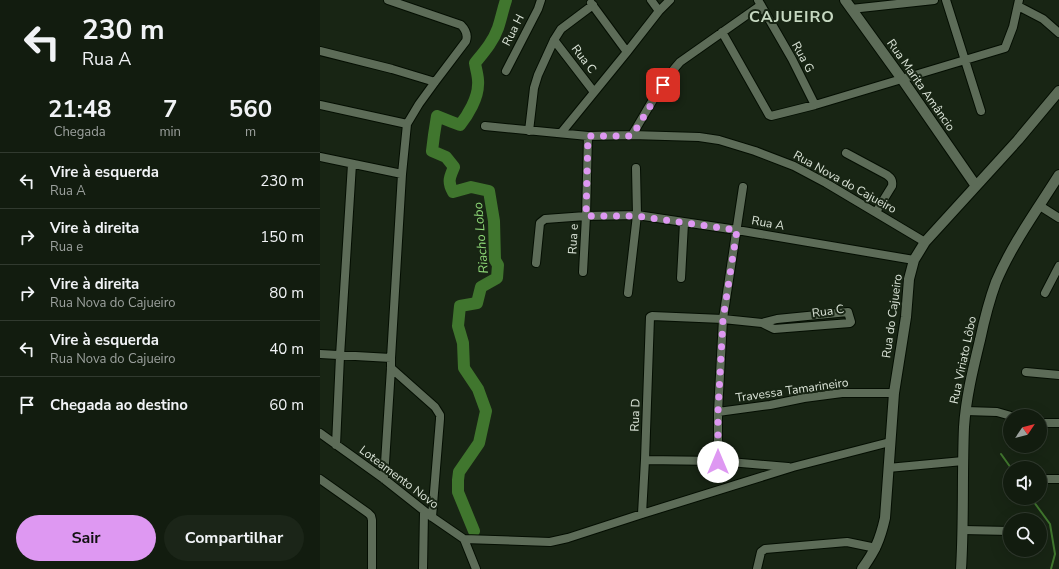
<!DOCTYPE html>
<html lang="pt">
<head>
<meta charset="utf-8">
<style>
  :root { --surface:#121c0f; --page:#1b2518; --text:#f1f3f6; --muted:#9ca19e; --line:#313a2f; --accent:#de98f2 }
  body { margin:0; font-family:"Nunito Sans",sans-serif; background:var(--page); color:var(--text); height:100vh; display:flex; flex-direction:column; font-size:15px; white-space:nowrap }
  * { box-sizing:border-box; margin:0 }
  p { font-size:13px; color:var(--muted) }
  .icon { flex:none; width:22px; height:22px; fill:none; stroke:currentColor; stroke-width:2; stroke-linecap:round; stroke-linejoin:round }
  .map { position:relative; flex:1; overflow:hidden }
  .panel { display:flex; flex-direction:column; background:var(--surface); width:320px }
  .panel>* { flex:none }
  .banner { background:#121c0f; color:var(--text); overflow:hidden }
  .needle { width:26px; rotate:55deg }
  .controls { position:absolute; left:683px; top:409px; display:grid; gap:8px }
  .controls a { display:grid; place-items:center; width:44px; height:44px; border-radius:50%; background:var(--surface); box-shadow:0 4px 16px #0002,0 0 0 1px var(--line); font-size:20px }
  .pin { position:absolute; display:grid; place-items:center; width:34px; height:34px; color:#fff; margin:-17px; border-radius:8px; box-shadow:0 2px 6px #0006 }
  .me { position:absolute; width:44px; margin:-22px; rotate:0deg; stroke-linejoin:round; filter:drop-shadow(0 0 3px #0008) }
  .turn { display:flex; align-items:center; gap:14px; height:84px; padding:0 16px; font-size:18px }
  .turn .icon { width:52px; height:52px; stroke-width:2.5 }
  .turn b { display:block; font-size:28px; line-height:34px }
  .eta { display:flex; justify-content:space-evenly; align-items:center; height:68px; text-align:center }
  .eta b { font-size:24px; font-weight:700; line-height:28px }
  .button { display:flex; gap:8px; margin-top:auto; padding:8px 16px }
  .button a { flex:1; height:46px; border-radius:24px; background:var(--accent); color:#111; font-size:16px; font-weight:700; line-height:46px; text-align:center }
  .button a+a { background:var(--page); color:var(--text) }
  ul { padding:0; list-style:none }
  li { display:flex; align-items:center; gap:12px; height:56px; padding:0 16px; border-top:1px solid var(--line) }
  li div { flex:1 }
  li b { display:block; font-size:15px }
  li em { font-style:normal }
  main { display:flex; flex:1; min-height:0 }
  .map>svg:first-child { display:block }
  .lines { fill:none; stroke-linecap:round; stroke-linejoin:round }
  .stream { stroke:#40762e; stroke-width:2 }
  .river { stroke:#40762e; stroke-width:12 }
  .minor-casing { stroke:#040e02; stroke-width:10 }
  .tertiary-casing { stroke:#040e02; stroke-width:12 }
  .minor { stroke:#5d6c58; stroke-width:8 }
  .tertiary { stroke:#5d6c58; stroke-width:10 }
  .route { stroke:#de98f2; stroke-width:7; stroke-dasharray:0 12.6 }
  .labels { text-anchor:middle; stroke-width:4; stroke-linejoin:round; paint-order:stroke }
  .street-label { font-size:12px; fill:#dce5d9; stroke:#182514 }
  .water-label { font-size:13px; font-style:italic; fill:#8dd776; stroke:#182514 }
  .district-label { font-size:16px; font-weight:bold; letter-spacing:1px; fill:#c6d8c1; stroke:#182514 }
</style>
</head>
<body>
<main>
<section class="panel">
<div class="banner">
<div class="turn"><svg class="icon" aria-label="left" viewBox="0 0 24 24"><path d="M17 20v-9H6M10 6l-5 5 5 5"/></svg><div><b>230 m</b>Rua A</div></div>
</div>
<div class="eta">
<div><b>21:48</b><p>Chegada</p></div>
<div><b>7</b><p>min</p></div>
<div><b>560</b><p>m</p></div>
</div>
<ul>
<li><svg class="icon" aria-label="left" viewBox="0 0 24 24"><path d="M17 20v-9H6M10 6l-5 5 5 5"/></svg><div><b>Vire à esquerda</b><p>Rua A</p></div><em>230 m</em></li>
<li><svg class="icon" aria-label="right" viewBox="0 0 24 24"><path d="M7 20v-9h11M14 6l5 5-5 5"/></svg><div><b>Vire à direita</b><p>Rua e</p></div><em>150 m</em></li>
<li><svg class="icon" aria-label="right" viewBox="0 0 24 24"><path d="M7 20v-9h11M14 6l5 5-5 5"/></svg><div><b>Vire à direita</b><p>Rua Nova do Cajueiro</p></div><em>80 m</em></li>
<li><svg class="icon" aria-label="left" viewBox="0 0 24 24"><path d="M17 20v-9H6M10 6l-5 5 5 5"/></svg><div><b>Vire à esquerda</b><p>Rua Nova do Cajueiro</p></div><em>40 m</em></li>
<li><svg class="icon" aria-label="arrive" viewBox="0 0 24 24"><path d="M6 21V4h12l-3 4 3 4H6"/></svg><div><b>Chegada ao destino</b></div><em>60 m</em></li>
</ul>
<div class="button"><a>Sair</a><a>Compartilhar</a></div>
</section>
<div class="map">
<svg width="739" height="569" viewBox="0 0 739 569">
  <rect width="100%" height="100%" fill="#182514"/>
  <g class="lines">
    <path class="stream" d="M681,454l10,14
      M711,498l19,26 5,30 -4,15"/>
    <path class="river" d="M154,531l-16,-39v-12l1,-8 20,-29 7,-32 -8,-22 -14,-21 -1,-25 -5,-17 2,-20 17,-3 4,-16 16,-9 1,-13 -3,-5 -1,-39 -5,-30 -18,-4 -18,5c-6,-11 -3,-15 1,-25l-8,-10 -14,-6 2,-16 3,-19 15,6 8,3c8,-10 18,-27 18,-40 1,-7 -2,-15 -3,-22 9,-11 18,-21 23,-35 3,-9 5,-19 8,-28"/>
    <defs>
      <path id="minor" d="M331,0l8,11
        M438,0l34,59 23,46
        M626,0l35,111
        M271,3l36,49
        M698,6l25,13 16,14
        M531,9l83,-9
        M402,32l47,83 2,1 44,-11 190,-57 8,-21 6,-27
        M234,40l40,52
        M0,51l72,18 43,13
        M186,71l32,-62 3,-9
        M0,105l87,19
        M165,126l103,10 44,-1 67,2 20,3 36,11 39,15 32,17 99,59
        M209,131l5,-43 4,-13 16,-35 7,-11 32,-24
        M241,133l66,-81 32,-41 11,-11
        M312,135c15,-24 29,-52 48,-73l81,-57
        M526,153l41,22c4,3 6,5 5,11l-16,26
        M0,157l82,17
        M720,206l19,12
        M216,263l4,-40 5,-4 41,-3 51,-1 100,15 177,30
        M263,272l3,-56 2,-80
        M361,278l3,-55
        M308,293l9,-78 -1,-47
        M725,293l14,-27
        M0,354l71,4
        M71,368l44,39 5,8v4l-8,98
        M706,372l33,3
        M646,411l31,1 14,4
        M398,412l52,-7 34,-7 38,-5h52
        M720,423h19
        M0,433l64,46 48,38 32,22
        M16,445l4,-89 12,-192
        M325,460l73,1 70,6
        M398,461v-49l5,-93 20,-132
        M568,468l75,-7
        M0,479l48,34 3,3 1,4v49
        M64,479l7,-111v-10l11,-184 5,-50 12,-20 16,-22 31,-41c2,-6 0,-11 -5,-16l-73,-25
        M720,479h19
        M322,514l3,-54 5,-143 2,-1 71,3 39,4 12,6 76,-6 1,-1 -3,-10 -71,7 -15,4
        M643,530l47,1
        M144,539l86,3 18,-4 74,-24 151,-47 97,-25
        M144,539l12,30
        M103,569l1,-58
        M437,569l4,-17 4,-3 82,-7 29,6"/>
      <path id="tertiary" d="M525,0l57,79 74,107
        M542,569c13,-18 18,-29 23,-51l9,-125 12,-76 3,-38 5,-19 11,-18 93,-102 41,-49
        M641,569c3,-47 1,-95 3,-142 2,-30 9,-58 16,-87 4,-19 9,-39 16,-58 16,-38 41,-72 63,-107"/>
    </defs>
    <use href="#minor" class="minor-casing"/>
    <use href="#tertiary" class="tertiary-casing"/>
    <use href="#minor" class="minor"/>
    <use href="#tertiary" class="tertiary"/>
  </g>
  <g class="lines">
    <path class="route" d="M343,85l-31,51h-44l-2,80h51l100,14 -14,89 -5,93v50"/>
  </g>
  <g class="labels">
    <g class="street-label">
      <text transform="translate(193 30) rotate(-63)" y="4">Rua H</text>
      <text transform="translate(483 57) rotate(61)" y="4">Rua G</text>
      <text transform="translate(264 59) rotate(53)" y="4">Rua C</text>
      <text transform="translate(601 85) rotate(55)" y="4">Rua Marita Amâncio</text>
      <text transform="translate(525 182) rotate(29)" y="4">Rua Nova do Cajueiro</text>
      <text transform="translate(448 223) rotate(10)" y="4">Rua A</text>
      <text transform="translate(253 239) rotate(-87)" y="4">Rua e</text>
      <text transform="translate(508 311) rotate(-8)" y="4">Rua C</text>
      <text transform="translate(572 316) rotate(-82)" y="4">Rua do Cajueiro</text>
      <text transform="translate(643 360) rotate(-78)" y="4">Rua Viriato Lôbo</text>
      <text transform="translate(472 390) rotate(-8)" y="4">Travessa Tamarineiro</text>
      <text transform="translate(315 415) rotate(-88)" y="4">Rua D</text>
      <text transform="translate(79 477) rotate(37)" y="4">Loteamento Novo</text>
    </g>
    <g class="water-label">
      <text transform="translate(160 238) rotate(-95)" y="5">Riacho Lobo</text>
    </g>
    <g class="district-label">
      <text x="472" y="22">CAJUEIRO</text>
    </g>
  </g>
</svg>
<div class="controls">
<a><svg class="needle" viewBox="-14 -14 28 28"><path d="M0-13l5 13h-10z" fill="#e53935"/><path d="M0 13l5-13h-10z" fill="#9ca19e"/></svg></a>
<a><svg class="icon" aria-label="sound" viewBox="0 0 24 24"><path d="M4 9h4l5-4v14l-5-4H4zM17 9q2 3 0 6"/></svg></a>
<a><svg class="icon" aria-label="search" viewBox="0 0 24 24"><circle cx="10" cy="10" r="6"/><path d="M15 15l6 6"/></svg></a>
</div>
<div class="pin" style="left:343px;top:85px;background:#d93025"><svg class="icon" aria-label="arrive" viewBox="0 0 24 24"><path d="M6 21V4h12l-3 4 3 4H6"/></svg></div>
<svg class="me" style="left:398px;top:462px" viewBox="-20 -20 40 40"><circle r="19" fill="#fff"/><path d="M0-13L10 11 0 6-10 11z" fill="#de98f2"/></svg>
</div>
</main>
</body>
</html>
